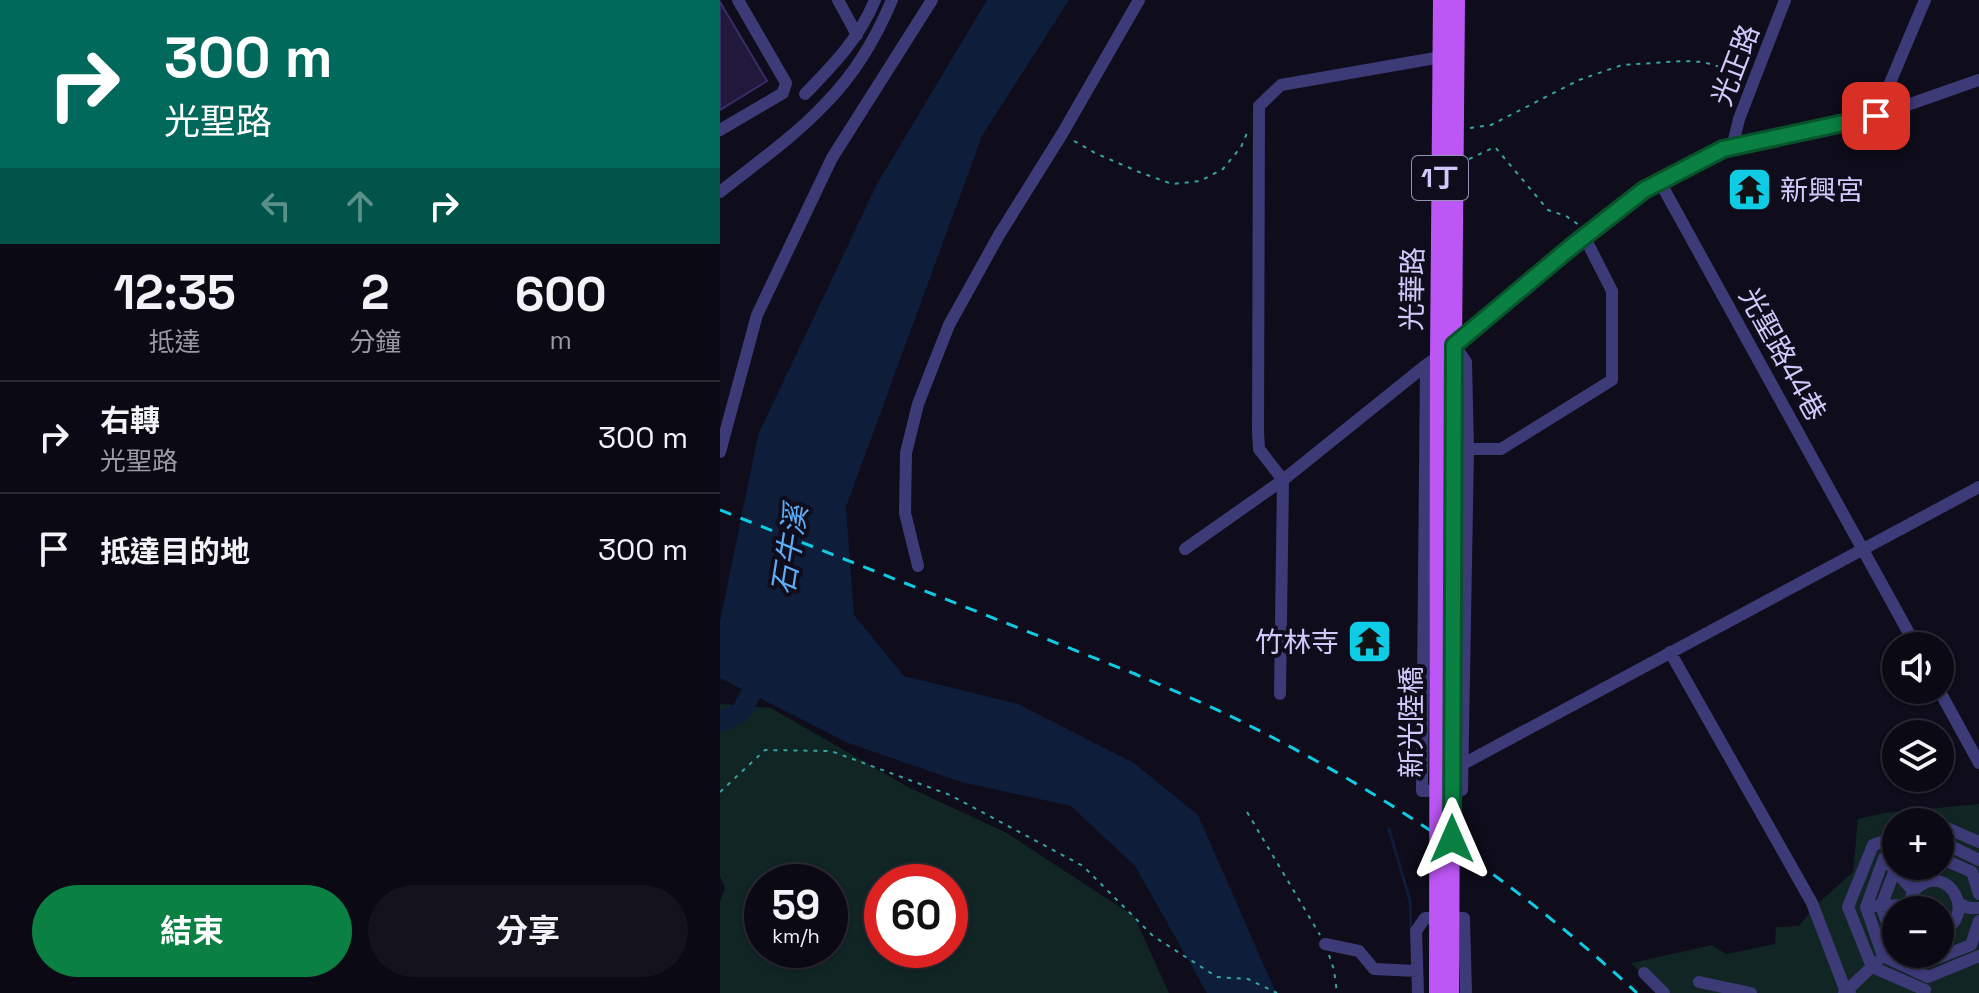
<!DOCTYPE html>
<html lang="zh-TW">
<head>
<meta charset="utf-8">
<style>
  :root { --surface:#0b0914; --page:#14121d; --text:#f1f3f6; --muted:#9a9aa0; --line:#2b2a34; --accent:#0b8043 }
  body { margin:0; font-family:"Space Grotesk","Noto Sans TC",sans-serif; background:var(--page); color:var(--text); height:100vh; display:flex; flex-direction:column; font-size:30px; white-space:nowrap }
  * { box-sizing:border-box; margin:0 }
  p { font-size:26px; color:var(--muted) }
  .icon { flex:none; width:44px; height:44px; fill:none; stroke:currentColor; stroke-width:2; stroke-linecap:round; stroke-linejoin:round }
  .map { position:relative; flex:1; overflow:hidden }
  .drawer { display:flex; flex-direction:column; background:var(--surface); width:720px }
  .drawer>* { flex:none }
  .top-card { background:#00695c; color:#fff; overflow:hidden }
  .controls { position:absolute; left:1162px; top:632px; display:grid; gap:16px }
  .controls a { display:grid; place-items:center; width:72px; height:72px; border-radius:50%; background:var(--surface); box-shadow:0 2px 6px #0004,0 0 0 2px var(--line); font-size:40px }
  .speed { position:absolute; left:24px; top:864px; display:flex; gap:16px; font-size:40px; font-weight:700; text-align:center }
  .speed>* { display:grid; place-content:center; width:104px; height:104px; border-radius:50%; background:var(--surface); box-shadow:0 2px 6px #0004,0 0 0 2px var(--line); line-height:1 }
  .speed small { font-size:20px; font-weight:400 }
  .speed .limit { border:12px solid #d22; background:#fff; color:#111 }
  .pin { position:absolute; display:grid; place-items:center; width:68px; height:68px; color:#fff; margin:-34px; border-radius:16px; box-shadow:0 4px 12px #0006 }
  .me { position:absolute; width:88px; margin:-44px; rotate:0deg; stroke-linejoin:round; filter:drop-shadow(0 0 6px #0008) }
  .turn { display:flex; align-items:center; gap:28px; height:168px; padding:0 32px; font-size:36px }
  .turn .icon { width:104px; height:104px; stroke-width:2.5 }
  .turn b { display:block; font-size:56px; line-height:68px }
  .lanes { display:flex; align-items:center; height:76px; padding:0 32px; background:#0003; justify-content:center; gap:40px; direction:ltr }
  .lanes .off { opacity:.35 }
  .eta { display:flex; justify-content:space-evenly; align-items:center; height:136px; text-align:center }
  .eta b { font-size:48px; font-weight:700; line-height:56px }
  .button { display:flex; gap:16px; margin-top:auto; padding:16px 32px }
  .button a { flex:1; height:92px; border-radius:48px; background:var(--accent); color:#fff; font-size:32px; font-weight:700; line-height:92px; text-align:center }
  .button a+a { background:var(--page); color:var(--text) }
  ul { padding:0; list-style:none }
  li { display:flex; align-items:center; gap:24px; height:112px; padding:0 32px; border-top:2px solid var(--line) }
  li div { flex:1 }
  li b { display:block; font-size:30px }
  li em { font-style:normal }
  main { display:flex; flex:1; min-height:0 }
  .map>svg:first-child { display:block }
  .green { fill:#102524; fill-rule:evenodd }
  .water { fill:#0d1d3a }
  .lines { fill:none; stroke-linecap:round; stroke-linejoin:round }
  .stream { stroke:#0d1d3a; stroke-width:3 }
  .river { stroke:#0d1d3a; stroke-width:20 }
  .building { fill:#21193b; stroke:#392d66; stroke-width:2 }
  .path { stroke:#33a6a1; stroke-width:2; stroke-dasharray:4 6; stroke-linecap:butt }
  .minor { stroke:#3d3a78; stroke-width:12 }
  .major { stroke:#bc57f5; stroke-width:16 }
  .rail { stroke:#0dcce4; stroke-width:3; stroke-dasharray:12 10; stroke-linecap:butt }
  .major-bridge { stroke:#bc57f5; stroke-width:16 }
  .route-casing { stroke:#07532c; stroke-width:20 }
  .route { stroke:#0b8043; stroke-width:14 }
  .labels { text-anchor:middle; stroke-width:8; stroke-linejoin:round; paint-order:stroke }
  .shield { fill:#0f0c1b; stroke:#9691b8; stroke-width:2 }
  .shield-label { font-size:26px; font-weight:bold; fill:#d0cafc }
  .street-label { font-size:28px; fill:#d0cafc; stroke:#0f0c1b }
  .poi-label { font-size:28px; fill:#d0cafc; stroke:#0f0c1b; text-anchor:start }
  .water-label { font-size:30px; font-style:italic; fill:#5eadf6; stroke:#0f0c1b }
</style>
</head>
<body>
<main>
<section class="drawer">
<div class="top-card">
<div class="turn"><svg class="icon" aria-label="right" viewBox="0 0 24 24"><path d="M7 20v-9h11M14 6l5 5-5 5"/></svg><div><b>300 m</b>光聖路</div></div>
<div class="lanes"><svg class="icon off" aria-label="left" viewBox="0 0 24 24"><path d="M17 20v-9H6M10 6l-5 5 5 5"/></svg><svg class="icon off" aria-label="ahead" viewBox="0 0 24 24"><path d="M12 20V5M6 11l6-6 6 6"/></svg><svg class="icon" aria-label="right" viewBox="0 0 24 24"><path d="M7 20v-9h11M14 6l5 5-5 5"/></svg></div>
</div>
<div class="eta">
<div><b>12:35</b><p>抵達</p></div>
<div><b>2</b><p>分鐘</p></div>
<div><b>600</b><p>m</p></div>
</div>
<ul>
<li><svg class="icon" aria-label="right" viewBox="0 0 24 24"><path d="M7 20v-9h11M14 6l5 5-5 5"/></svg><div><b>右轉</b><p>光聖路</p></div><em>300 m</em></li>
<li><svg class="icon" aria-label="arrive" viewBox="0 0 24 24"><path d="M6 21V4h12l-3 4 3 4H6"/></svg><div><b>抵達目的地</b></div><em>300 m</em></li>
</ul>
<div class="button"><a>結束</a><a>分享</a></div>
</section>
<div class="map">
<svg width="1259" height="993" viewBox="0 0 1259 993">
  <rect width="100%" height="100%" fill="#0f0c1b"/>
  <path class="green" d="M0,704l51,4 137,79 97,45 129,84 35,77h-449v-92l5,-13 -5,-12zM42,882h68v68h-68zM162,882h68v68h-68z
    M1259,804v189h-320l-28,-30 81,-18 14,9 49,-10 1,-17 23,-1 16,-20 38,-34 5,-53 26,-6zM1176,822h44v44h-44zM1176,910h44v44h-44z"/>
  <path class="water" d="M267,0h82l-87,136 -136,371 8,108 50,61 114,28 116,59 64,52 78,178h-69l-72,-127 -64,-60 -110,-24 -113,-39 -128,-65v-56l38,-187 119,-251z"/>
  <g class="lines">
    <path class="stream" d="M669,829l21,72 1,29"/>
    <path class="river" d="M0,722l21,-10 23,-43"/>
  </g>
  <path class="building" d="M0,2l47,79 -47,29z"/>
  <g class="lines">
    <path class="path" d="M750,128l21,-3 88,-45 43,-15 61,-4 20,1 41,12
      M354,141l21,12 44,19 33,12 28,-3 23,-12 18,-22 6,-14
      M749,159l26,-12 53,63 18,6 13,9
      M0,792l45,-42 66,1 119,44 133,71 70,70 64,41 31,2 29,14
      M527,812l73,123
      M609,955l5,15 3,23"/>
    <path class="minor" d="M118,0l19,35
      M85,94c29,-30 54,-55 70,-94
      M1156,116l49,-116
      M0,130l63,-37 3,-10 -48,-83
      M1012,148l7,-29 46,-119
      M940,182l256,464
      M0,192c35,-28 74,-55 105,-88 29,-29 51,-66 67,-104
      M735,346l11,16 2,87h33l111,-69v-89l-28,-55
      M706,365l-4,426 40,-1 6,-341
      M0,452l37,-137 75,-157 100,-158
      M465,549l98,-69 143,-115 43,-31 102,-87 73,-57 79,-41 153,-33 103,-36
      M198,566l-13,-53 1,-60 12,-49 31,-79 50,-90 63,-101 77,-134
      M950,652l142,251 34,89 4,1
      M1219,690l40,73
      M560,694l3,-214 -24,-31 -1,-17 1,-326 22,-21 160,-28
      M743,764l516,-277
      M1220,825l39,17
      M1176,837l-23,8 -25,62 24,60 53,23
      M1220,841l39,19
      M1176,854l-12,4 -18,49 17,49 45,21 51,-21
      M1220,858l32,14 7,22
      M1171,866l23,26
      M1240,904l9,4h10
      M1156,906l33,-1
      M1190,910c-1,-9 1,-17 8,-23 31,-25 61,31 22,44
      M605,944l34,7 15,18 43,2
      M1176,946l-15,-40 14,-36 11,-4
      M1194,954l16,7 41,-16 8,-24
      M924,973l20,20
      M979,982l52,11
      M698,993l-2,-62 9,-13h39l2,75
      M1124,993l33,-31"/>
    <path class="major" d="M734,345l3,-345
      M718,356l3,-356"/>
    <path class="rail" d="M0,510l415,164c39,17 79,33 117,53 140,70 270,160 385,266"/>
    <path class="major-bridge" d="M717,993l1,-637
      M731,993l3,-648"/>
  </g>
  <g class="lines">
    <defs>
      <path id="route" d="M732,839l2,-494 117,-98 73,-57 79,-41 153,-33"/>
    </defs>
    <use href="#route" class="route-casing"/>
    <use href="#route" class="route"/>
  </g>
  <defs>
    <symbol id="temple-square" viewBox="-11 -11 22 22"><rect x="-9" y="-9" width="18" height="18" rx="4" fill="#0dcce4" stroke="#0f0c1b"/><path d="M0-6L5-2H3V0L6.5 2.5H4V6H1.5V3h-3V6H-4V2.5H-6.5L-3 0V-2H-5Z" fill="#111"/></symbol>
  </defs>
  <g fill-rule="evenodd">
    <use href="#temple-square" x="1004" y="164" width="51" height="51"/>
    <use href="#temple-square" x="624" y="616" width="51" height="51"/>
  </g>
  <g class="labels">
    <rect class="shield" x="692" y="156" width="56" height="44" rx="6"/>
    <g class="shield-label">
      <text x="720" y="187">1丁</text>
    </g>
    <g class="street-label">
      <text transform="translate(1015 65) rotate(-69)" y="10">光正路</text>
      <text transform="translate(692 289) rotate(-89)" y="10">光華路</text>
      <text transform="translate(1063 354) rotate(61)" y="10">光聖路44巷</text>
      <text transform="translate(691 722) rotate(-90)" y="10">新光陸橋</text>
    </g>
    <g class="poi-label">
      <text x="1060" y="200">新興宮</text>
      <text x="619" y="652" text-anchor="end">竹林寺</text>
    </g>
    <g class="water-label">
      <text transform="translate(70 550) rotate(-81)" y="10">石牛溪</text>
    </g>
  </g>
</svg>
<div class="controls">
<a><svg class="icon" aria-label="sound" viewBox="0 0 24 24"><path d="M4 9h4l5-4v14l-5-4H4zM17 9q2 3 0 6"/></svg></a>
<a><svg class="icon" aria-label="layers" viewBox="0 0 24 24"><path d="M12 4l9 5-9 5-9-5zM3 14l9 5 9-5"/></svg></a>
<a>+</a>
<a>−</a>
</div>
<div class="speed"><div>59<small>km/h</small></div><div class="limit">60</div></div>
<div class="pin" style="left:1156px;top:116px;background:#d93025"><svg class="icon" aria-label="arrive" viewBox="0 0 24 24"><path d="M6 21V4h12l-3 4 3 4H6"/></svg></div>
<svg class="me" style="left:732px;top:839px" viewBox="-20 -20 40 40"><path d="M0-17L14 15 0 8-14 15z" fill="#0b8043" stroke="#fff" stroke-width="4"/></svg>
</div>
</main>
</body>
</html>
